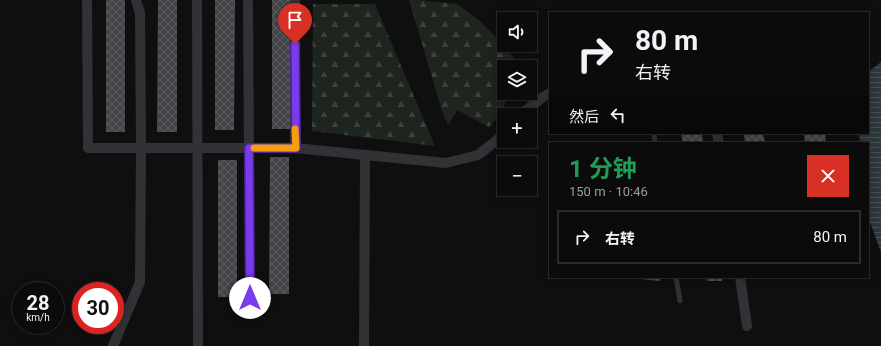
<!DOCTYPE html>
<html lang="zh">
<head>
<meta charset="utf-8">
<style>
  :root { --surface:#0b0b0c; --page:#141415; --text:#f1f3f6; --muted:#9a9b9d; --line:#2b2b2d }
  body { margin:0; font-family:Roboto,"Noto Sans SC",sans-serif; background:var(--page); color:var(--text); height:100vh; display:flex; flex-direction:column; font-size:15px; white-space:nowrap }
  * { box-sizing:border-box; margin:0 }
  p { font-size:13px; color:var(--muted) }
  .icon { flex:none; width:22px; height:22px; fill:none; stroke:currentColor; stroke-width:2; stroke-linecap:round; stroke-linejoin:round }
  .map { position:relative; flex:1; overflow:hidden }
  .panel { position:absolute; left:549px; top:142px; width:320px; height:136px; display:flex; flex-direction:column; background:var(--surface); border-radius:0px; box-shadow:0 2px 10px #0003,0 0 0 1px var(--line) }
  .panel>* { flex:none }
  .hud { position:absolute; left:549px; top:12px; width:320px; height:122px; border-radius:0px; box-shadow:0 2px 10px #0003,0 0 0 1px var(--line); background:#0b0b0c; color:var(--text); overflow:hidden }
  .buttons { position:absolute; left:497px; top:12px; display:grid; gap:8px }
  .buttons a { display:grid; place-items:center; width:40px; height:40px; border-radius:0px; background:var(--surface); box-shadow:0 2px 10px #0003,0 0 0 1px var(--line); font-size:20px }
  .speed { position:absolute; left:12px; top:282px; display:flex; gap:8px; font-size:20px; font-weight:700; text-align:center }
  .speed>* { display:grid; place-content:center; width:52px; height:52px; border-radius:50%; background:var(--surface); box-shadow:0 2px 10px #0003,0 0 0 1px var(--line); line-height:1 }
  .speed small { font-size:10px; font-weight:400 }
  .speed .limit { border:6px solid #d22; background:#fff; color:#111 }
  .pin { position:absolute; display:grid; place-items:center; width:34px; height:34px; color:#fff; margin:-41px -17px; border-radius:50% 50% 50% 0; rotate:-45deg; box-shadow:0 0 4px #0007 }
  .pin .icon { rotate:45deg }
  .me { position:absolute; width:44px; margin:-22px; rotate:0deg; stroke-linejoin:round; filter:drop-shadow(0 0 3px #0008) }
  .turn { display:flex; align-items:center; gap:14px; height:84px; padding:0 20px; font-size:18px }
  .turn .icon { width:52px; height:52px; stroke-width:2.5 }
  .turn b { display:block; font-size:28px; line-height:34px }
  .then { display:flex; align-items:center; height:38px; padding:0 20px; background:#0003; gap:8px; font-size:15px }
  .round { display:grid; place-items:center; flex:none; width:42px; height:42px; border-radius:0px; background:var(--page) }
  .head { display:flex; align-items:center; justify-content:space-between; height:68px; padding:0 20px }
  h1 { font-size:24px; font-weight:700; line-height:30px; color:#1e9e55 }
  ul { padding:0; list-style:none }
  li { display:flex; align-items:center; gap:12px; height:54px; margin:0 8px 6px; padding:0 12px; border:2px solid var(--line); border-radius:0px }
  li div { flex:1 }
  li b { display:block; font-size:15px }
  li em { font-style:normal }
  .map>svg:first-child { display:block }
  .forest { fill:url(#forest-firs) }
  .water { fill:url(#water-rules) }
  .building { fill:url(#building-cross-hatch) }
  .lines { fill:none; stroke-linecap:round; stroke-linejoin:round }
  .service { stroke:#313235; stroke-width:5 }
  .minor { stroke:#313235; stroke-width:10 }
  .route-casing { stroke:#51269a; stroke-width:10 }
  .route { stroke:#7c3aed; stroke-width:7 }
  .slow { stroke:#f59e0b; stroke-width:7 }
</style>
</head>
<body>
<div class="map">
<svg width="881" height="346" viewBox="0 0 881 346">
  <defs>
    <pattern id="forest-firs" width="22" height="20" patternUnits="userSpaceOnUse"><rect width="22" height="20" fill="#1e241e"/><path d="M5 1l3.5 6h-7zM16 11l3.5 6h-7z" fill="#3c413c"/></pattern>
    <pattern id="water-rules" width="6" height="5" patternUnits="userSpaceOnUse"><rect width="6" height="5" fill="#2e373b"/><path d="M0 2.5h6" fill="none" stroke="#495155"/></pattern>
    <pattern id="building-cross-hatch" width="8" height="8" patternUnits="userSpaceOnUse"><rect width="8" height="8" fill="#434548"/><path d="M0 0l8 8M0 8l8-8" fill="none" stroke="#5b5d60"/></pattern>
  </defs>
  <rect width="100%" height="100%" fill="#0f0f10"/>
  <path class="forest" d="M409,0h11l37,4 23,17 22,22 19,24h-17v26h4l-5,18 -14,16 -32,-17 -9,15 -6,-14z
    M313,4h62l60,142 -123,-15z"/>
  <path class="water" d="M881,62v190l-13,-35v-74h-8l-1,-10h9v-61z"/>
  <path class="building" d="M106,0h19v132h-19z
    M158,0h19v132h-20z
    M215,0h20l-1,130h-19z
    M272,0h20l-1,129h-19z
    M681,133h21l1,10h-20z
    M744,133h19l2,10h-20z
    M804,133h21l1,10h-21z
    M270,157h19v137h-20z
    M218,160h19v137h-19z
    M641,277h19v4l-19,-2z
    M707,277h15v4h-15z"/>
  <g class="lines">
    <path class="service" d="M654,133l1,10
      M676,277l4,24"/>
    <path class="minor" d="M87,0l1,148h207l151,15 32,-8 19,-15 7,-8
      M197,0l1,346
      M248,0l2,313
      M295,0v148
      M520,115l23,-18 7,-4
      M717,133l2,10
      M740,277l7,49
      M113,346l27,-64 1,-134 -1,-135 -4,-13
      M364,346l1,-191"/>
  </g>
  <g class="lines">
    <defs>
      <path id="route" d="M250,298l-1,-150h47l-1,-104"/>
    </defs>
    <use href="#route" class="route-casing"/>
    <use href="#route" class="route"/>
    <path class="slow" d="M254,148h42l-1,-19"/>
  </g>
</svg>
<div class="buttons">
<a><svg class="icon" aria-label="sound" viewBox="0 0 24 24"><path d="M4 9h4l5-4v14l-5-4H4zM17 9q2 3 0 6"/></svg></a>
<a><svg class="icon" aria-label="layers" viewBox="0 0 24 24"><path d="M12 4l9 5-9 5-9-5zM3 14l9 5 9-5"/></svg></a>
<a>+</a>
<a>−</a>
</div>
<div class="speed"><div>28<small>km/h</small></div><div class="limit">30</div></div>
<div class="pin" style="left:295px;top:44px;background:#d93025"><svg class="icon" aria-label="arrive" viewBox="0 0 24 24"><path d="M6 21V4h12l-3 4 3 4H6"/></svg></div>
<svg class="me" style="left:250px;top:298px" viewBox="-20 -20 40 40"><circle r="19" fill="#fff"/><path d="M0-13L10 11 0 6-10 11z" fill="#7c3aed"/></svg>
<div class="hud">
<div class="turn"><svg class="icon" aria-label="right" viewBox="0 0 24 24"><path d="M7 20v-9h11M14 6l5 5-5 5"/></svg><div><b>80 m</b>右转</div></div>
<div class="then">然后<svg class="icon" aria-label="left" viewBox="0 0 24 24"><path d="M17 20v-9H6M10 6l-5 5 5 5"/></svg></div>
</div>
<section class="panel">
<div class="head"><div><h1>1 分钟</h1><p>150 m · 10:46</p></div><a class="round" style="background:#d93025;color:#fff"><svg class="icon" aria-label="close" viewBox="0 0 24 24"><path d="M6 6l12 12M18 6L6 18"/></svg></a></div>
<ul>
<li><svg class="icon" aria-label="right" viewBox="0 0 24 24"><path d="M7 20v-9h11M14 6l5 5-5 5"/></svg><div><b>右转</b></div><em>80 m</em></li>
</ul>
</section>
</div>
</body>
</html>
